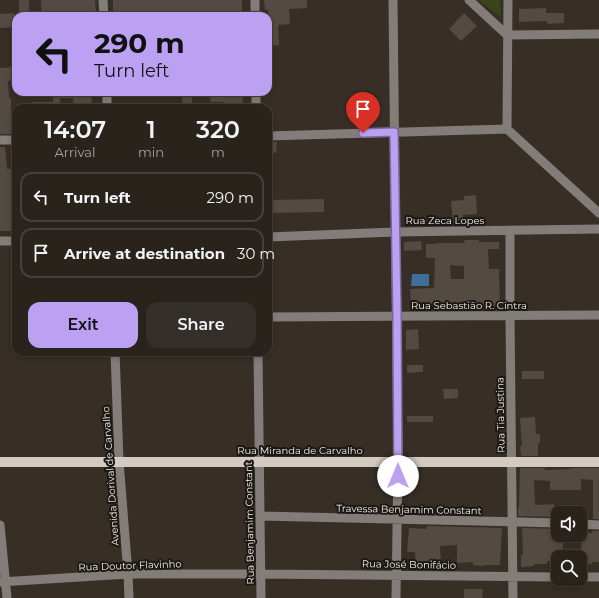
<!DOCTYPE html>
<html lang="en">
<head>
<meta charset="utf-8">
<style>
  :root { --surface:#29231c; --page:#352f29; --text:#f1f3f6; --muted:#a5a4a3; --line:#45403b; --accent:#bca0f2 }
  body { margin:0; font-family:Montserrat,sans-serif; background:var(--page); color:var(--text); height:100vh; display:flex; flex-direction:column; font-size:15px; white-space:nowrap }
  * { box-sizing:border-box; margin:0 }
  p { font-size:13px; color:var(--muted) }
  .icon { flex:none; width:22px; height:22px; fill:none; stroke:currentColor; stroke-width:2; stroke-linecap:round; stroke-linejoin:round }
  .map { position:relative; flex:1; overflow:hidden }
  .details { position:absolute; left:12px; top:104px; width:260px; height:252px; display:flex; flex-direction:column; background:var(--surface); border-radius:12px; box-shadow:0 2px 6px #0003,0 0 0 1px var(--line) }
  .details>* { flex:none }
  .guide { position:absolute; left:12px; top:12px; width:260px; height:84px; border-radius:12px; box-shadow:0 2px 6px #0003,0 0 0 1px var(--line); background:#bca0f2; color:#111; overflow:hidden }
  .fabs { position:absolute; left:551px; top:506px; display:grid; gap:8px }
  .fabs a { display:grid; place-items:center; width:36px; height:36px; border-radius:8px; background:var(--surface); box-shadow:0 2px 6px #0003,0 0 0 1px var(--line); font-size:20px }
  .pin { position:absolute; display:grid; place-items:center; width:34px; height:34px; color:#fff; margin:-41px -17px; border-radius:50% 50% 50% 0; rotate:-45deg; box-shadow:0 0 4px #0007 }
  .pin .icon { rotate:45deg }
  .me { position:absolute; width:44px; margin:-22px; rotate:0deg; stroke-linejoin:round; filter:drop-shadow(0 0 3px #0008) }
  .turn { display:flex; align-items:center; gap:14px; height:84px; padding:0 16px; font-size:18px }
  .turn .icon { width:52px; height:52px; stroke-width:2.5 }
  .turn b { display:block; font-size:28px; line-height:34px }
  .eta { display:flex; justify-content:space-evenly; align-items:center; height:68px; text-align:center }
  .eta b { font-size:24px; font-weight:600; line-height:28px }
  .button { display:flex; gap:8px; margin-top:auto; padding:8px 16px }
  .button a { flex:1; height:46px; border-radius:12px; background:var(--accent); color:#111; font-size:16px; font-weight:600; line-height:46px; text-align:center }
  .button a+a { background:var(--page); color:var(--text) }
  ul { padding:0; list-style:none }
  li { display:flex; align-items:center; gap:12px; height:50px; margin:0 8px 6px; padding:0 8px; border:2px solid var(--line); border-radius:12px }
  li div { flex:1 }
  li b { display:block; font-size:15px }
  li em { font-style:normal }
  .map>svg:first-child { display:block }
  .green { fill:#3a441c }
  .water { fill:#406d99 }
  .building { fill:#534b41; fill-rule:evenodd }
  .lines { fill:none; stroke-linecap:round; stroke-linejoin:round }
  .minor { stroke:#827d79; stroke-width:9 }
  .major { stroke:#d3cbc1; stroke-width:10 }
  .route-casing { stroke:#7a689d; stroke-width:10 }
  .route { stroke:#bca0f2; stroke-width:7 }
  .labels { text-anchor:middle; stroke-width:4; stroke-linejoin:round; paint-order:stroke }
  .street-label { font-size:10px; fill:#f2ece7; stroke:#1b1814 }
</style>
</head>
<body>
<div class="map">
<svg width="599" height="598" viewBox="0 0 599 598">
  <rect width="100%" height="100%" fill="#372f26"/>
  <path class="green" d="M478,0h22l1,17z"/>
  <path class="water" d="M412,274h17v12h-18z"/>
  <path class="building" d="M19,0h10v14l-10,1z
    M41,0h54l1,13 -15,1v-2h-32v4h-7z
    M113,0h129v16h-67v-3h-62z
    M264,0h43v8l-18,1 1,15 -12,1 1,20 -11,1v-14h1l-1,-22h-3z
    M546,8v5h18v10l-17,1v-3l-28,1v-13z
    M14,13l1,14 -15,1v-14z
    M464,13l13,13 -16,15 -12,-12z
    M13,67l1,6h2v7l-8,1 1,17h2v21h2v15h-13v-66z
    M53,92h38l1,15 -18,1 -1,-10h-13v10h-28v-6h21z
    M192,95v13h-9l-1,-12z
    M223,95l20,1 -1,12h-18v-6h-13l-1,-6z
    M268,142h9l-1,11 -8,-1z
    M0,147h5l2,22 9,-1v63h-16z
    M476,195l1,19 -14,1 1,8h-11l-2,-22 13,-1v-4z
    M324,199v13l-53,1 -1,-13z
    M464,240h15v2h20v7h-11l1,20h10l1,38 -51,-2v1l-14,1v-2l-24,1 -1,-17 24,-1 1,-30h-9v-14h11v-1h28zM450,265l14,1v13h-13z
    M421,241l1,9 -18,1v-9z
    M418,329l1,20 -13,1v-20z
    M407,365h16v7l-16,1z
    M522,371h22v8h-22z
    M443,389h15v9l-14,1z
    M407,416h26v6h-26z
    M535,417l1,17h4v9h-2v13h-17l-1,-10h2l-2,-28z
    M520,468h25v2l26,-1v-1h28v51h-6v-39l-12,-1v11h-31v-9l-16,-1 1,25 19,-1v2h12v7h-8v4l-40,-1v-9h1z
    M427,526l75,2 -2,37h-16l1,1 -12,-1v-3l-16,1v-18l-17,1 1,16 -15,1v2l-10,1 -1,-14h-8l2,-24 17,1z
    M522,528l36,1v6h5v16h18l1,-16h1v-2h9v-2h7v31h-7v2h-11v-7h-26v5l-8,-1v3h-13v2l-13,1v-12h2z
    M464,589h19l-1,9h-18z"/>
  <g class="lines">
    <path class="minor" d="M103,0l1,16
      M255,0v16
      M393,0l5,462 -2,136
      M469,0l38,35 92,-1
      M107,92v16
      M256,92v16
      M507,129l1,-129
      M507,129l92,84
      M268,136l239,-7
      M0,140h16
      M510,231v85l3,282
      M268,237l127,-5 204,-3
      M0,241h16
      M268,317l331,-2
      M115,352l4,109 9,113 1,24
      M258,352l3,246
      M260,516l298,7
      M580,524l19,1
      M0,525l7,73
      M580,577h19
      M0,582l128,-8h132l298,3"/>
    <path class="major" d="M0,462h599"/>
  </g>
  <g class="lines">
    <defs>
      <path id="route" d="M363,133l31,-1 3,185 1,159"/>
    </defs>
    <use href="#route" class="route-casing"/>
    <use href="#route" class="route"/>
  </g>
  <g class="labels">
    <g class="street-label">
      <text x="445" y="224">Rua Zeca Lopes</text>
      <text x="469" y="309">Rua Sebastião R. Cintra</text>
      <text transform="translate(500 415) rotate(-91)" y="4">Rua Tia Justina</text>
      <text x="300" y="454">Rua Miranda de Carvalho</text>
      <text transform="translate(110 476) rotate(-94)" y="4">Avenida Dorival de Carvalho</text>
      <text transform="translate(409 509) rotate(1)" y="4">Travessa Benjamim Constant</text>
      <text transform="translate(249 523) rotate(-91)" y="4">Rua Benjamim Constant</text>
      <text transform="translate(409 564) rotate(1)" y="4">Rua José Bonifácio</text>
      <text transform="translate(130 565) rotate(-2)" y="4">Rua Doutor Flavinho</text>
    </g>
  </g>
</svg>
<div class="fabs">
<a><svg class="icon" aria-label="sound" viewBox="0 0 24 24"><path d="M4 9h4l5-4v14l-5-4H4zM17 9q2 3 0 6"/></svg></a>
<a><svg class="icon" aria-label="search" viewBox="0 0 24 24"><circle cx="10" cy="10" r="6"/><path d="M15 15l6 6"/></svg></a>
</div>
<div class="pin" style="left:363px;top:133px;background:#d93025"><svg class="icon" aria-label="arrive" viewBox="0 0 24 24"><path d="M6 21V4h12l-3 4 3 4H6"/></svg></div>
<svg class="me" style="left:398px;top:476px" viewBox="-20 -20 40 40"><circle r="19" fill="#fff"/><path d="M0-13L10 11 0 6-10 11z" fill="#bca0f2"/></svg>
<div class="guide">
<div class="turn"><svg class="icon" aria-label="left" viewBox="0 0 24 24"><path d="M17 20v-9H6M10 6l-5 5 5 5"/></svg><div><b>290 m</b>Turn left</div></div>
</div>
<section class="details">
<div class="eta">
<div><b>14:07</b><p>Arrival</p></div>
<div><b>1</b><p>min</p></div>
<div><b>320</b><p>m</p></div>
</div>
<ul>
<li><svg class="icon" aria-label="left" viewBox="0 0 24 24"><path d="M17 20v-9H6M10 6l-5 5 5 5"/></svg><div><b>Turn left</b></div><em>290 m</em></li>
<li><svg class="icon" aria-label="arrive" viewBox="0 0 24 24"><path d="M6 21V4h12l-3 4 3 4H6"/></svg><div><b>Arrive at destination</b></div><em>30 m</em></li>
</ul>
<div class="button"><a>Exit</a><a>Share</a></div>
</section>
</div>
</body>
</html>
